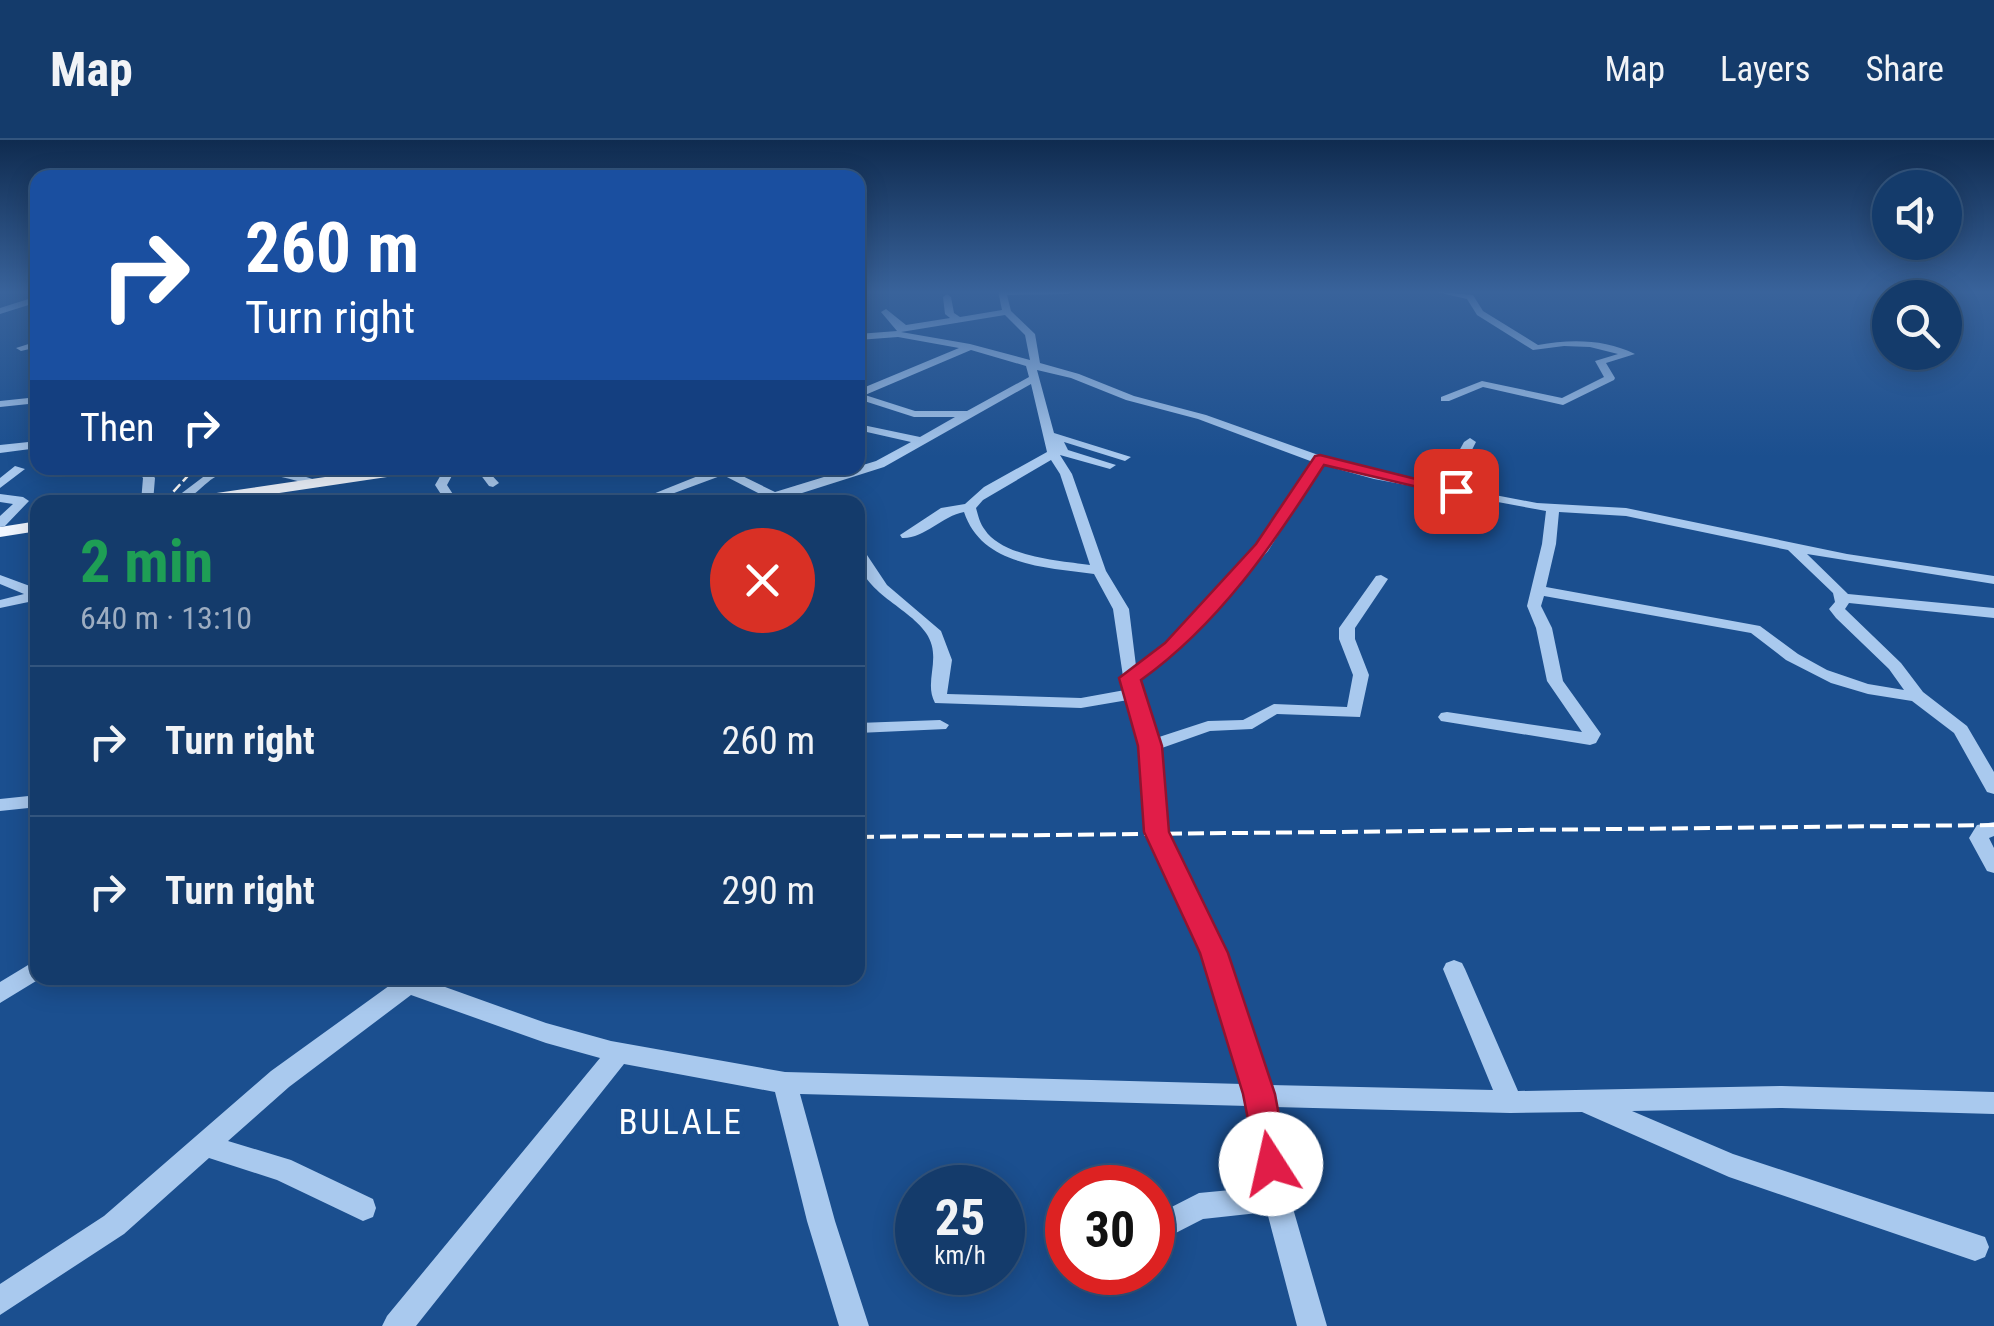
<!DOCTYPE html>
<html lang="en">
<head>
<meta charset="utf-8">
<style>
  :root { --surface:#143b6b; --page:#1d4271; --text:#f1f3f6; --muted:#9dadc1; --line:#33557e }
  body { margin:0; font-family:"Roboto Condensed",sans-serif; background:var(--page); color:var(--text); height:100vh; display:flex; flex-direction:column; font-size:38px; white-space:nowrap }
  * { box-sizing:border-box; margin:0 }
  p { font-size:32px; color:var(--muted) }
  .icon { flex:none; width:55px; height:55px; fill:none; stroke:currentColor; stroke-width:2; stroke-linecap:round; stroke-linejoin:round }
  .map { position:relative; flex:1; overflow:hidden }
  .side { position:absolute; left:30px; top:355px; width:835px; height:490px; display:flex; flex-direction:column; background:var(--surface); border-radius:20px; box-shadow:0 5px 25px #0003,0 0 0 2px var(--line) }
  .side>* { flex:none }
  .guide { position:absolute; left:30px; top:30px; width:835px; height:305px; border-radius:20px; box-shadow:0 5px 25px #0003,0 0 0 2px var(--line); background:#1a4fa0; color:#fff; overflow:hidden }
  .fabs { position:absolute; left:1872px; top:30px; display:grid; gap:20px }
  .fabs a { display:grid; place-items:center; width:90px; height:90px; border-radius:50%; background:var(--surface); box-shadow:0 5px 25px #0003,0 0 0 2px var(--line); font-size:50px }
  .speed { position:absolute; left:895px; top:1025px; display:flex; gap:20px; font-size:50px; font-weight:700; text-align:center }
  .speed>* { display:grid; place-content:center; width:130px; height:130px; border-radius:50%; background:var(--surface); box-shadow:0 5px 25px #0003,0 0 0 2px var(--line); line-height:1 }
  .speed small { font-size:25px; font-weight:400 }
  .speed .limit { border:15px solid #d22; background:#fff; color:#111 }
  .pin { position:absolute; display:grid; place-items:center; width:85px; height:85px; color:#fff; margin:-42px; border-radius:20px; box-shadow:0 5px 15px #0006 }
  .me { position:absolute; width:110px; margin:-55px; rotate:350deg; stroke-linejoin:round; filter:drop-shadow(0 0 8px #0008) }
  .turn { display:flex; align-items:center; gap:35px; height:210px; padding:0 50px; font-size:45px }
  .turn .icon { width:130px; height:130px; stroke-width:2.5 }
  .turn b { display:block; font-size:70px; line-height:85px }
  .then { display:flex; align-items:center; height:95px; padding:0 50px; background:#0003; gap:20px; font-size:38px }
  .round { display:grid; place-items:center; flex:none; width:105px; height:105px; border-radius:52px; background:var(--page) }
  .summary { display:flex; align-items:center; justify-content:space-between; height:170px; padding:0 50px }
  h1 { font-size:60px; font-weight:700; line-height:75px; color:#1e9e55 }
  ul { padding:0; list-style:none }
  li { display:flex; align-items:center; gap:30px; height:150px; padding:0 50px; border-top:2px solid var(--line) }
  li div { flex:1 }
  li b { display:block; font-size:38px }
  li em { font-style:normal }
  header { display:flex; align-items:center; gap:60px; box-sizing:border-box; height:140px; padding:0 50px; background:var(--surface); border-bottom:2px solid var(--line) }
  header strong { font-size:48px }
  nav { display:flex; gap:55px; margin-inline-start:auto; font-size:35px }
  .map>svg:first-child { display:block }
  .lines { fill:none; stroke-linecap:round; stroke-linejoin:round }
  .minor { fill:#a9c9ee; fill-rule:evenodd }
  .major { fill:#f0f6ff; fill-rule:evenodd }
  .rail-far1 { stroke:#fff; stroke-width:2.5; stroke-dasharray:10 4; stroke-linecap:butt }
  .rail { stroke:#fff; stroke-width:4; stroke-dasharray:16 6; stroke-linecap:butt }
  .route { fill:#e11d48; stroke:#92132f; stroke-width:2.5 }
  .labels { text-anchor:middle; stroke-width:10; stroke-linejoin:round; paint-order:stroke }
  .near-quarter-label { font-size:35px; letter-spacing:2.5px; fill:#fff; stroke:#1b4f8f }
</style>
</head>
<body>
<header>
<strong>Map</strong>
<nav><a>Map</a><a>Layers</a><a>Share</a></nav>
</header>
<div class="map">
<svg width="1994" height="1186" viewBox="0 0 1994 1186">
  <rect width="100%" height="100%" fill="#1b4f8f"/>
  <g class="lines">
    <path class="minor" d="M998,151h75l-4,3 -62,1 4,16 24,23 5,29 39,11 55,22 72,19 118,42 51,15 66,12 23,-42 6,-4 6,4 -23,45 84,16 89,5 221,46 147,22v8l-187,-30 41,40 146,14v10l-145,-15 -4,6 56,54 22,29 44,34 27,46v22l-7,-2 -33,-59 -42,-32 -44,-7 -37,-11 -45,-23 -35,-27 -207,-37 -3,10 11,22 11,53 38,53 -5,9 -6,2 -149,-24 -3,-4 3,-4 6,-1 135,20 -35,-51 -11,-53 -9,-22 15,-62 4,-33 -172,-32 -51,-14 -55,86 -90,100 -39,28 6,14 -1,3 12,42 52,-17 35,-1 31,-16 73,3 6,-32 -14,-36v-11l37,-52 5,-1 7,4 -33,49v11l14,36 -9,42 -83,-3 -25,15 -42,2 -51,18 8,82 58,122 43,132 225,5 -50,-121 3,-6 8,-3 8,3 3,6 53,122 264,-5 212,6v22l-212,-6 -150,3 101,43 252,83 4,10 -4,10 -10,4 -246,-84 -147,-65 -72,1 -236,-6 16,91 37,128h-30l-30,-114 -64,7 -41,21 -10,-3v-20l47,-24 63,-6 -14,-81 -448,-12 35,127 34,105h-30l-32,-105 -32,-129 -151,-28 -208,262h-34l5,-10 213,-258 -54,-15 -135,-48 -122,92 -61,54 63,19 82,39 3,9 -3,9 -10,4 -86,-41 -68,-22 -85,76 -124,81v-31l104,-68 167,-145 122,-88 -2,-5h29l126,45 65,18 174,31 458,12 -40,-131 -56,-122 -6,-85 -13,-46 -47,8 -146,-5c-12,-22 8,-45 -9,-70 -20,-29 -71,-42 -68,-85l5,1 24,36 54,46 11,29 -5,34 134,4 44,-8 -12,-81 -19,-35c-49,-7 -112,-8 -130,-62 -22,4 -40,27 -62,26l-2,-3 41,-27 24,-4 19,-17 63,-35 -16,-68 -147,83 -104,33 -32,2 1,-3 13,-4 -39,-20 -73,27h-17l80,-32 -1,-2h14l49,24 101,-31 35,-19 -53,-12v-6l62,13 35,-20h-41l-56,-18v-9l101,-42 -61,-11 -40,3v-6l39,-3 -16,-19 5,-3 20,16 44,-7 -5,-4 -2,-17 4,-3 4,3 3,16 6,4 42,-7zM1005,175l20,20 5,25 -60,-16 -69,-12zM971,210l55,16 3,11 -62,34h-52l-50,-16zM1037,230l34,8 55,22 72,19 115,43 -55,83 -92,100 -30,21 -7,-57 -23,-38 -34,-97 -12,-19 50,14 6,-4 -48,-15 -4,-8 61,19 6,-4 -77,-24zM1051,320l9,14 30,91c-30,-4 -87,-8 -105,-35 -5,-6 -7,-15 -9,-22l7,-8zM1559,372l67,4 162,34 45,43 2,9 -6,7 7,9 53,51 15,21 -36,-6 -41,-14 -29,-16 -38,-28 -214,-39 10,-43z
      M1432,151l41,4 10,16 55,34c32,-6 67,-6 97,9l-29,9 9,15 -1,2 -51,25 -80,-18 -34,14h-8v-4l41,-16 80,17 42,-21 -9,-16 23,-7 -28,-7 -26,-1 -31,4 -56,-35 -10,-16z
      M38,156v6l-38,12v-6z
      M38,201v6l-17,4 -5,-3z
      M38,257v6l-38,4v-6z
      M38,301v7l-38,5v-8z
      M15,326l10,3 -25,19v-10z
      M135,328h12l8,10 -2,24h-12l2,-24z
      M215,328h63l47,15 -6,4c-24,-7 -70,-21 -95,-14 -21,6 -27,29 -54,29z
      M439,328h46l14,15 -6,4 -4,-1 -9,-12 -26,-2 -7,13 11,17h-12l-11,-17 7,-12z
      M0,354l23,3 6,4 -24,25 -5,1v-11l13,-12 -13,-2z
      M0,435l38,14v11l-38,8v-8l24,-6 -24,-10z
      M940,580l9,5 -3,4 -88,4v-10z
      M38,655v12l-38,4v-12z
      M1994,682v14l-5,2 5,10v25l-7,-2 -18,-33 8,-13z
      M38,819v19h3l-41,25v-21z"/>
    <path class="major" d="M386,328h36l-8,5 -196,29h-37l8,-5z
      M38,381v10l-38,6v-10z"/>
    <path class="rail-far1" d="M164,362l31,-34"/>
    <path class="rail" d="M858,697l1136,-12"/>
  </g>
  <linearGradient id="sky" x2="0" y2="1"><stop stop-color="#0f2b4f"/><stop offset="0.48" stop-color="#39639b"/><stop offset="1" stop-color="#39639b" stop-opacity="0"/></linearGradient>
  <rect width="1994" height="317" fill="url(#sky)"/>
  <path class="route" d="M1320,315l144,36 -8,5 -132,-31c-51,80 -105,159 -183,215l21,66 7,86 59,121 47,141 13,70 -5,11 -12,4 -12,-4 -16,-81 -43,-141 -56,-121 -6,-86 -19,-68 46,-35 91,-99 59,-88z"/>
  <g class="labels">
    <g class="near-quarter-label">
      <text x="681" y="994">BULALE</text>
    </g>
  </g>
</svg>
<div class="fabs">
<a><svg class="icon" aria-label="sound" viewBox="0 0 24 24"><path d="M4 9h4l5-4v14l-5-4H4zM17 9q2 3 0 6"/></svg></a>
<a><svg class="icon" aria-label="search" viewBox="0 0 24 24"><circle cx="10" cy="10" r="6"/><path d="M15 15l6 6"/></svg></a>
</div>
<div class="speed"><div>25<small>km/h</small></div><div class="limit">30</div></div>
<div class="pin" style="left:1456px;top:351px;background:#d93025"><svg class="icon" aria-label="arrive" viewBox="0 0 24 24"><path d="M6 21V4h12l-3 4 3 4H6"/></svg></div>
<svg class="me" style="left:1271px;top:1024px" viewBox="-20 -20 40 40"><circle r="19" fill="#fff"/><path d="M0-13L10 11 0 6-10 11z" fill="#e11d48"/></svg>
<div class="guide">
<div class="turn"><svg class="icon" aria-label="right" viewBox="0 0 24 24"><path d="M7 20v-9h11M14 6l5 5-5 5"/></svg><div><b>260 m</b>Turn right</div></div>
<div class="then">Then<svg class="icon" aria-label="right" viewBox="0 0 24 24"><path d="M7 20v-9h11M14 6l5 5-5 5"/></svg></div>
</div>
<section class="side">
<div class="summary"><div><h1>2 min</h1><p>640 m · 13:10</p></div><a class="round" style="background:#d93025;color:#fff"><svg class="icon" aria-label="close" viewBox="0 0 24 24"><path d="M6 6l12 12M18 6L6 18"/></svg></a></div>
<ul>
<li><svg class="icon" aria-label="right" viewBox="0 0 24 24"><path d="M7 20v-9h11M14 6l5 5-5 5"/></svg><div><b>Turn right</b></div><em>260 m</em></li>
<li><svg class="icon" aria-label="right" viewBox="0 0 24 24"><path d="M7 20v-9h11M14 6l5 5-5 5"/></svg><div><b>Turn right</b></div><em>290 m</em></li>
</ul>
</section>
</div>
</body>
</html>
